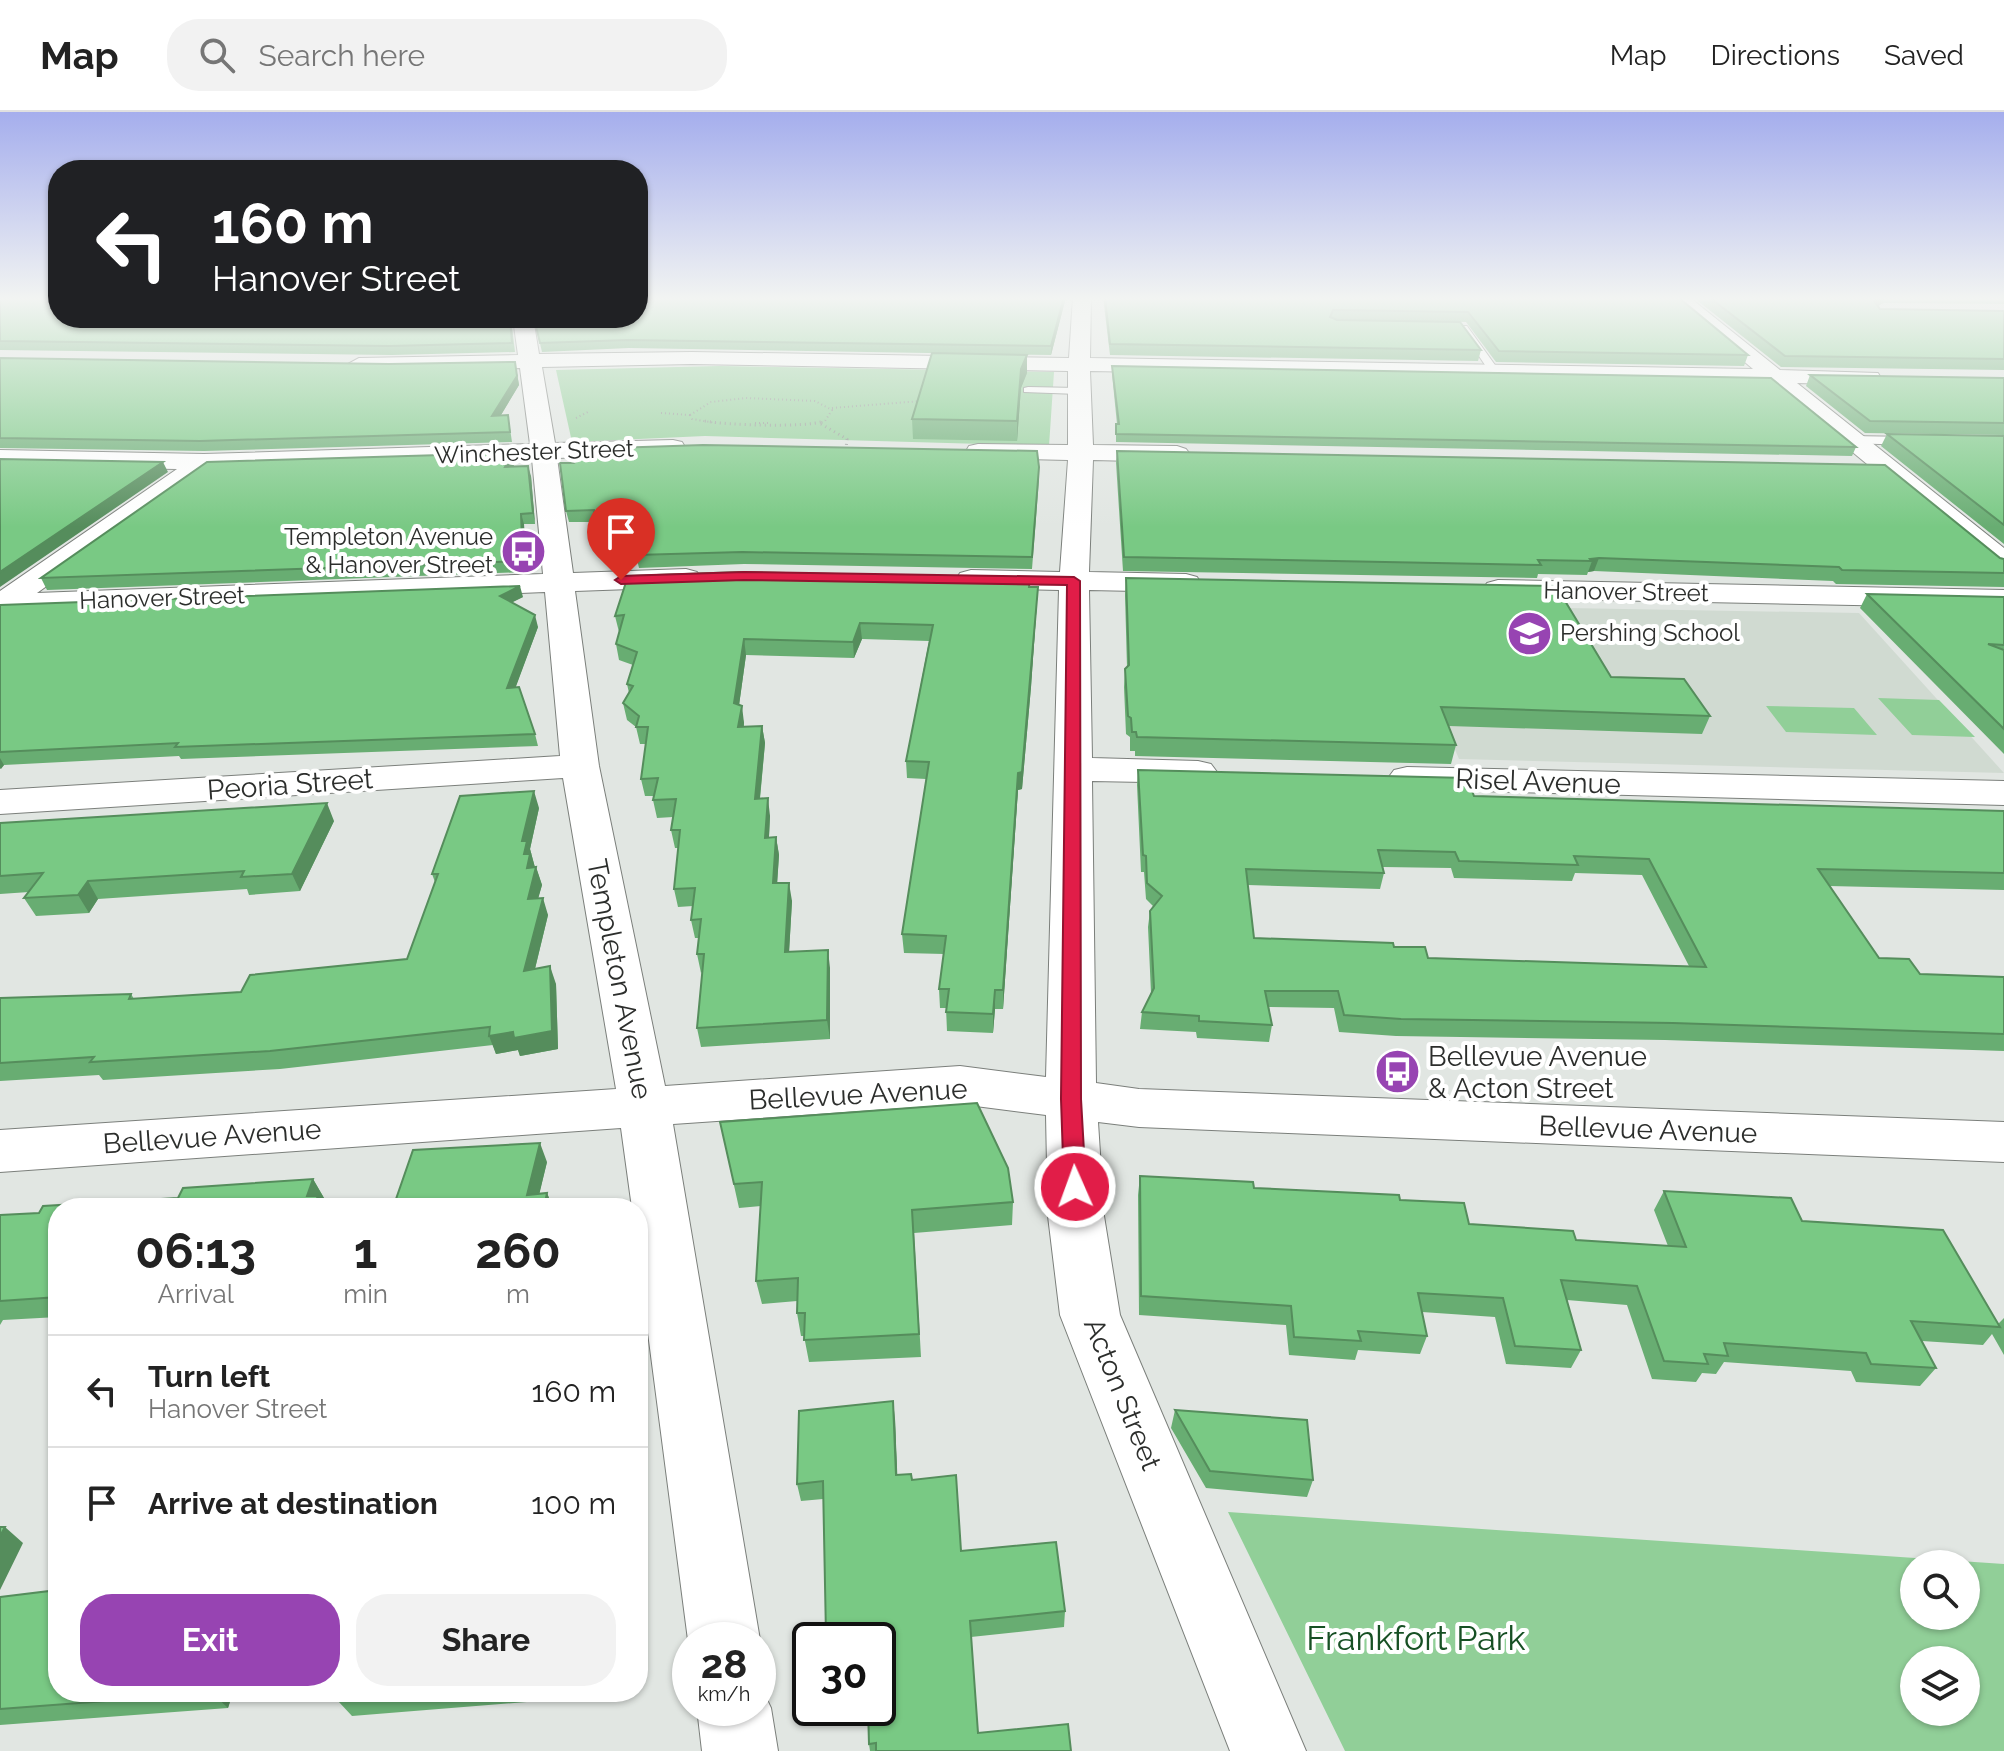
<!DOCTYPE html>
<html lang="en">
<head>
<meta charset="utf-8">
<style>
  :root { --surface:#fff; --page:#f2f2f2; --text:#222; --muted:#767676; --line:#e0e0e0; --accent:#9744b2 }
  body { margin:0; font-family:Raleway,sans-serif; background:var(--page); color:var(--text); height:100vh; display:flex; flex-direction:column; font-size:30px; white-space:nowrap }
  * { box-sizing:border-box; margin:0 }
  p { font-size:26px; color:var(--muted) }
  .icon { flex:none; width:44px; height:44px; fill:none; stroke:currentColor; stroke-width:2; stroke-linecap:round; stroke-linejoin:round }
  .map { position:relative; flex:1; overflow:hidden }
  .details { position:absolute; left:48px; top:1086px; width:600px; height:504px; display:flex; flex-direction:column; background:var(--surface); border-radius:32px; box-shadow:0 2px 6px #0004 }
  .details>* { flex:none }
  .banner { position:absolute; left:48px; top:48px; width:600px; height:168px; border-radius:32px; box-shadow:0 2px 6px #0004; background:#202124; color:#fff; overflow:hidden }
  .buttons { position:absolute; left:1900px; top:1438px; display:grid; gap:16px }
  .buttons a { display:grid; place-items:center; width:80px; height:80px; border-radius:50%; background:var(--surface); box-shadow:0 2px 6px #0004; font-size:40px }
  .speed { position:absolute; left:672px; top:1510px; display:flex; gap:16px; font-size:40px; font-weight:700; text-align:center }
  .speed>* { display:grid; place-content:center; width:104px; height:104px; border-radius:50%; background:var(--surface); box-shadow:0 2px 6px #0004; line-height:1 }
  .speed small { font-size:20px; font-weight:400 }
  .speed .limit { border:4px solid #111; border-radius:12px; background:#fff; color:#111 }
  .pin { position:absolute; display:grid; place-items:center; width:68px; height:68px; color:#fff; margin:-82px -34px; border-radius:50% 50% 50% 0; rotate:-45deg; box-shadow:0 0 8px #0007 }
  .pin .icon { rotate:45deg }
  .me { position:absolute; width:88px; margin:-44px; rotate:358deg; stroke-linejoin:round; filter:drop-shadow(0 0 6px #0008) }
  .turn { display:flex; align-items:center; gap:28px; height:168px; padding:0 32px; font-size:36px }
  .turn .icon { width:104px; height:104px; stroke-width:2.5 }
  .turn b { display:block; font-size:56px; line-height:68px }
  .eta { display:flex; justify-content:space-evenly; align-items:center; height:136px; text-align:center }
  .eta b { font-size:48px; font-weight:700; line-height:56px }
  .action { display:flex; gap:16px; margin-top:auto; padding:16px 32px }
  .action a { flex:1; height:92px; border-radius:32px; background:var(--accent); color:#fff; font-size:32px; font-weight:700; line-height:92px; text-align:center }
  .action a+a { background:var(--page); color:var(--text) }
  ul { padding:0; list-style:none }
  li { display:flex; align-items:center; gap:24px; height:112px; padding:0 32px; border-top:2px solid var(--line) }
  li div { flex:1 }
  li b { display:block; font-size:30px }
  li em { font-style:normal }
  header { display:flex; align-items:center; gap:48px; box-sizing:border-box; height:112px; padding:0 40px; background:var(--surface); border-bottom:2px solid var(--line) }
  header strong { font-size:38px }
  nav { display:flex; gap:44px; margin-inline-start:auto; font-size:28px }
  .search { width:560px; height:72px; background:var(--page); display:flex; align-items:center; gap:20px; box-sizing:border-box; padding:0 28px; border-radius:32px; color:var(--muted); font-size:30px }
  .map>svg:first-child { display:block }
  .built { fill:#d0dad1 }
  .green { fill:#91cf98; fill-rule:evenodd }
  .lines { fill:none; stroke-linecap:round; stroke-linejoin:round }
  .lane-casing { stroke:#7b7f7b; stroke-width:2 }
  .street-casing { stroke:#7b7f7b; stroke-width:2 }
  .path-far1 { stroke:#919592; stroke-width:2; stroke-dasharray:1 3; stroke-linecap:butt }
  .path { stroke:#919592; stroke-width:3; stroke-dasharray:1 4; stroke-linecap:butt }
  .lane { fill:#fff; fill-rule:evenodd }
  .street { fill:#fff; fill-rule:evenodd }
  .wall { fill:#68ad72; fill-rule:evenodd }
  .shaded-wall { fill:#558d5c }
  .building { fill:#79c984; stroke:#558d5c; stroke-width:2; fill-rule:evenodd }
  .route { fill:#e11d48; stroke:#92132f; stroke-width:2 }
  .labels { text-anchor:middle; stroke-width:8; stroke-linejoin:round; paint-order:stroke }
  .far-street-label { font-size:24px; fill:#2c2e2c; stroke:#fff }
  .far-poi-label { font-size:24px; fill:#2c2e2c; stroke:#fff; text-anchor:end }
  .street-label { font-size:28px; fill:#2c2e2c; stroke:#fff }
  .poi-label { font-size:28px; fill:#2c2e2c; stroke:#fff; text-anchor:start }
  .near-park-label { font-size:34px; fill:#175024; stroke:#fff }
</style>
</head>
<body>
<header>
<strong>Map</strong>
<div class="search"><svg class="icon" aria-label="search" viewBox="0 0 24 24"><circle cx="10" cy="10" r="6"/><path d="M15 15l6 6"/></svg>Search here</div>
<nav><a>Map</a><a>Directions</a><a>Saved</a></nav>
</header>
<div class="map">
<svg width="2004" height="1639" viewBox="0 0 2004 1639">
  <rect width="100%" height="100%" fill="#e1e6e2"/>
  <path class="built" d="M1394,493l465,8 145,160 -545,-14z"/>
  <path class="green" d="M719,254l335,6 -5,74 -344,-10 -133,6 -16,-72z
    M1878,586l61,2 36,37 -63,-2z
    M1766,594l88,2 23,27 -91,-3z
    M1228,1400l776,52v187h-659zM1966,1452v52h-52v-52zM1914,1548h52v52h-52z"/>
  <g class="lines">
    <defs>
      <path id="lane" d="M1459,214h8l33,46 -1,2h-8z
        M1028,275l50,1 6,3 -6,3 -54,-2v-4z
        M1850,324l63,1 6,4 -6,4 -67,-2 -2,-3z"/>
      <path id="street" d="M1073,185h18l-1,61 663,11 -85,-72h21l91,73 98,3 3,5 -3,5 -8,2 -73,-2 207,165v24l-10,-3 -225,-186 -679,-12 3,74 84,1 9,3 4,5 -4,5 -9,3 -84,-2 -4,112 97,2 11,3 4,6 -4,6 -11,3 -97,-2 3,168 106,3 13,3 6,8 -6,8 -13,3 -106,-2 4,302 43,6 865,33v40l-865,-35 -41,-5 6,94 16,99 186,436h-76l-170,-436 -12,-99 -2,-101 -86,-11 -287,20 87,516 -2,5v-5h-68v5l-2,-5 -50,-384v-48h-6l-11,-80 -621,44v-42l616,-41 -53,-311 -563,36v-24l560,-34 -15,-164 -545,22v-23l177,-122 -177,-3v-16l204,4 326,-10 -10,-76 -161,2 -11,-6 11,-6 159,-3 -5,-37h20l6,36 153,-2 377,6zM692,252l376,7v74l-90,-1 -9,2 -3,5 3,5 9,2 90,2 -8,112 -89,-2 -11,3 -4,6 4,6 11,3 88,2 -13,487 -86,-11 -295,20 -66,-320 -24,-175 111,-4 11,-3 4,-6 -4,-6 -11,-3 -113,4 -16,-115 116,-4 9,-2 3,-5 -3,-5 -9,-2 -118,3 -13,-76zM532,347l11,115 -506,19 173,-124z
        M1498,468l506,10v18l-506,-10 -11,-3 -4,-6 4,-6z
        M1407,655l597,14v24l-597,-16 -13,-3 -6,-8 6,-8z
        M758,1569l13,27 7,43h-76l-5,-43h61z"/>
    </defs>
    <use href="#lane" class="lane-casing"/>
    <use href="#street" class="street-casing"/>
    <path class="path-far1" d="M832,296l89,-7
      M661,301l29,2
      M690,303l2,4 24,4
      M690,303l21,-13 35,-4 69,3 17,9 -7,11 -6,2
      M576,306l12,-6
      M755,311h14"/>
    <path class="path" d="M705,309c20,4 102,7 119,0
      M821,312l26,15 -1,10"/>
    <use href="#lane" class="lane"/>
    <use href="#street" class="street"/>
  </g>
  <path class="wall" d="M0,185l58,21h453l4,34 -123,3 -392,-5z
    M638,185h428l-15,58 -422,-7 -87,4 -8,-34z
    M1103,185h573l72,58 -4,11 -248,-4 -30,-40 -130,-2 145,30 -3,11 -368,-6z
    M1693,185h311v7l-121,-1 -5,3 2,3 124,2v59l-223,-3z
    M0,246l389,6 126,-2 4,23 -18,30h7l4,27 -308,9 -204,-3z
    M1112,254l744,81 -4,9 -736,-14v-18h1l-5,-50z
    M1027,261l-6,15 -4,53 -104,-2 -1,-20z
    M1810,263l194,3v57l-139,-2 -59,-47z
    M1887,322l117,2v108l-123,-98z
    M1117,339l883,107 4,1v28l-168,-3 -3,-3 -239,-10 -6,1 -1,3 -49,-1 -1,4 -414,-7 -7,-108z
    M515,351l-2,3 18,10 4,48h-11l2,48 -479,18 -6,-12z
    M1039,367l-7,90 -288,-5 -105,4 -3,-13 7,-19 -44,22 -4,-36h-26l-3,-11z
    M1126,466l485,99 99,39 -8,18 -253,-8 7,19 -5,19 -316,-8v-5h-5v-14l-4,-3 -2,-47 1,-18 2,-2 -2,-72z
    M1030,475h8l-7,100 -9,102 -4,1 -15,219h-8l-2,24 -46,-2 -1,-23h-6l-1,-19 5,-35 -40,-1 -2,-19 24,-155 -19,-1 -1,-17 23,-120 -67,-2 -8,19 -108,-3 -7,50 5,18v4l18,-1 3,17 -5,56 10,17 -1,21h7l3,18 -2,28 15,18 -3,51 41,16v71l-129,8 -4,-19 5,-56 -1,1 -4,-19 2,-16h-4l-4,-18 2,-14 -15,1 -4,-18 5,-41h-4l-4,-18 2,-13 -16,1 -4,-18 1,-4h-9l-4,-17 5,-35h-6l-4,-17 -9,-7 -4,-17 6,-10 -2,-9 6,-19 -14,-5 -3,-16 3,-12 -4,-16z
    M1867,482l137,3v157l-144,-146z
    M523,485l-11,5 26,25 -23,61 20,46 3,12 -357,13 -2,-3 -175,9 -4,4v-164z
    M1138,658l336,26 530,15v79l-175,-4 50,72 41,16 84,3v74l-339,-11 -269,-4 -57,-4 -5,-24 -65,-1 3,18 -3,17 -72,-4 -1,-6 -56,-3 2,-17 9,-19 -3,-66 2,-16 3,-5 -7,-7 -2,-27h-3l-4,-87zM1383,755l68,1 3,10 118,3 3,-8 67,2 47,91 -261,-8 -34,-11 -140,-9 -6,-53 132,4 4,-16z
    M539,696l-9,41 5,19 1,-1 6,18 -4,13 10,17 -13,54 21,15 2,65 -38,7 -2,-6 -22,4 -3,-9 -213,24 -177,11 -4,-5 -99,6v-83l131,-4 3,5 107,-7 166,-33 28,-77 -3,-8z
    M334,709l-34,70 -51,4 -2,-6 -149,10 -9,14 -53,3 -12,-18 5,-6 -29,2v-71z
    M720,1010l293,80 -1,23 -98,8 7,124 -112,5 -5,-26h-3l-4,-23v-12l-35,3 -6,-23 5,-75 -22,2z
    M547,1050l-8,32 8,-1 6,15h-155l-3,-6z
    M1140,1064l114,12 146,12 69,24 107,16 92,6 -14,-36 10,-19 138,30 196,103 6,-6v37l-12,-21 -9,11 -61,-4 14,27 -16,18 -64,-4 -5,-11 -127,-9 -8,12 -14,-1 -6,9 -44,-3 -25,-74 -60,-5 14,50 -10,18 -65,-4 -11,-47 -73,-5 5,24 -7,18 -62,-4 -3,10 -66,-5 -3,-30 -147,-10 -1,-120z
    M313,1067l11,19 -2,4 3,6h-267v109l-55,3 -3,5v-110l39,-2 4,-7 135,-8 5,-10z
    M1175,1298l138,70 -6,17 -101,-9 -35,-60z
    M895,1307l2,56 15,5 49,71 104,60 -1,16 -93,10 7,96 93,18h-201l-1,-7 9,-104h-51l-4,-141 -22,2 -4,-17z
    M0,1485l58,95h175l-5,16 -228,17z
    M340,1580h225l-1,7 -212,17 -14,-15z"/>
  <path class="shaded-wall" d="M1064,185h2l-15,58v-9z
    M1881,185h4l-2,6 -13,8 4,-10z
    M1027,243v18l-6,15 -4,53v-20l4,-52z
    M515,250l4,23 -24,40 -3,-9z
    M512,341l3,10 -7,14 -3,-10z
    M163,350l5,10 -168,115v-15z
    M528,354l3,10 4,48 -2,-11z
    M521,402l3,10 2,48 -3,-11z
    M648,408l2,12 -51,26 -2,-12z
    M1599,446l-5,13 -6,1 4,-11 -2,-2z
    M520,474l3,11 -20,10 -3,-11z
    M1038,475l-7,100 -9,102 -4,1 -15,219v-19l15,-217z
    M535,503l3,12 -27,73 -4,-12z
    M860,511l2,16 -8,19 -1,-16z
    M744,527l2,16 -9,65 -3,-17z
    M742,594l2,17 -3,21 -3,-17z
    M762,614l3,17 -7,74 -3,-18z
    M0,646l4,7 -3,4 -1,-1z
    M534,679l5,17 -9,41 6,22v-4l6,18 -9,32 -5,-18 -6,-58z
    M768,686l2,18 -2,39 -3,-17z
    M327,691l7,18 -34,70 -8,-17z
    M776,725l3,18 -3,46 -3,-18z
    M88,769l10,18 -9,14 -11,-18z
    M789,771l3,18 -4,69 -3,-18z
    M543,786l5,17 -18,74 -6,-18z
    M828,838l2,18v71l-3,-19z
    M550,854l6,18 2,65 -38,7 -2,-6 -22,4 -7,-18z
    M995,878v19l-2,24v-19z
    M540,1031l7,19 -11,46 -9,-13z
    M313,1067l11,19 -2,4 3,6h-12l-6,-12z
    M547,1081l6,15h-9z
    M893,1289l2,18 3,73 -2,-17z
    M5,1415l18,16 -23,47v-54z
    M213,1580h20l-5,16 -16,-15z
    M559,1580h6l-1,7z"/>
  <path class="building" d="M0,185h58v21h452l2,25 -123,3 -389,-5z
    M638,185h426l-13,49 -424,-6 -87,3 -6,-25h104z
    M1105,185h571l3,1 69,57 -249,-4 -31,-39 -135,-2 -3,7 7,3 123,2 21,28 -371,-6z
    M1709,185h172l-7,4 6,8 124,2v48l-219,-3z
    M932,241l95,2 -6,14 -4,52 -105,-2z
    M0,246l389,6 126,-2 2,14 -25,40 16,-1 2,17 -310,9 -200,-3z
    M1112,254l659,12 85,69 -740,-13v-10h3z
    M1810,263l194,3v45l-134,-2z
    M1887,322l117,2v89z
    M703,333l334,6 2,16 -7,90 -290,-5 -106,3 12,-35 -51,26 -3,-36 -28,1 -6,-48h14l14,-11 23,-1 2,-3z
    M1117,339l768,14 115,93 4,1v14l-162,-3 -3,-3 -240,-9 -9,1 2,2 -54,-1 3,5 -417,-8z
    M512,341l-7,14 23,-1 5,47 -12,1 2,47 -482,17 166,-116z
    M0,347l163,3 -163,110z
    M742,460l288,6 -1,9h9l-16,185 -4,1 -15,217h-8l-2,24 -47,-2 3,-23h-10l7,-53 -44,-2 27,-172 -23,-1 27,-136 -73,-2 -7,19 -109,-3 -10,64 8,3 -4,21 24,-1 -7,73 13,-1 -3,40 11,-1 -3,46h16l-4,69 43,-2 -1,70 -130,8 7,-74h-7l4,-35 -10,1 4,-32 -21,1 6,-59h-9l5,-31 -23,1 5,-22 -17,1 7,-52h-12l3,-11 -16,-13 10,-17 -6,-2 10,-32 -21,-8 8,-29 -9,1 13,-40z
    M1126,466l430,8 55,91 73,2 26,37 -269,-9 15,38 -319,-8 -1,-5h-4l-1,-14 -3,-2 -3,-47 4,-4z
    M520,474l-20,10 35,19 -28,73 12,-1 16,47 -360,13 3,-4 -178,9v-147z
    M1867,482l137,3v48l-16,-1 16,6v79z
    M1138,658l329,8 7,18 530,15v62l-186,-4 61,89 30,1 11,15 84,3v57l-331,-11 -272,-4 -57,-4 -6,-24h-73l7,34 -73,-4v-5l-57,-4 12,-24 -4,-77 12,-15 -15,-13 -1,-27 -3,-1zM1378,738l77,2 4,9 119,4 -4,-9 75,3 57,108 -278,-9 -3,-11h-31l-1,-4 -139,-5 -8,-69 138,4z
    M534,679l-12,50h5l-3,13h6l-3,14 9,-1 -8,32 15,-1 -19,73 26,-5 2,65 -38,7 -1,-6 -24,4 1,-9 -220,24 -180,11 4,-5 -94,6v-65l131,-4 -2,5 112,-7 9,-17 157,-16 31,-85h-6l28,-78z
    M327,691l-35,71 -51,3 3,-6 -156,10 -10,14 -54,3 19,-25 -43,3v-53z
    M977,991l31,65 5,34 -101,8 7,124 -115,6 1,-27h-8l1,-35 -42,3 6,-99 -28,2 -14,-62z
    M540,1031l-13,52 20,-2 -3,15h-125l2,-7 -26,1 18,-52z
    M1140,1064l113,6 1,6 145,7 1,5 64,3 5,21 104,7 3,9 110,7 -22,-56 127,7 11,23 141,9 57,97 -89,-6 25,47 -65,-4 -5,-11 -142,-10 4,13 -24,-2 4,10 -44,-3 -27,-75 -76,-6 20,70 -66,-4 -12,-48 -85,-5 9,43 -69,-5 3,10 -67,-4 -3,-31 -150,-10z
    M313,1067l-6,17h11l-5,12h-255v89l-58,4v-86l39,-2 4,-7 135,-8 5,-10z
    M893,1289l3,74 15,-1 1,6 44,-5 5,76 95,-9 9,69 -95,10 8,112 90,-9 3,27h-195v-8l-7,1 -1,-36h10v-68h-11l-1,-8 -40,4 -3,-155 -26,3 2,-73z
    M1175,1298l132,10 6,60 -103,-9z
    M0,1415h5l-5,9z
    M58,1478v102h155l-1,1 -212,16v-112z
    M340,1580h113l-115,9z"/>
  <linearGradient id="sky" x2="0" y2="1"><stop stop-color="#a5aeed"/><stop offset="0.45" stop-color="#f2f4f2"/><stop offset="1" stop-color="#f2f4f2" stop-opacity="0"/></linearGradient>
  <rect width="2004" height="415" fill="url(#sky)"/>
  <path class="route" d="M744,460l330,5 6,4 1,518 5,88 -3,6 -8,3 -8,-3 -3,-6 -3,-88 6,-514 -323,-5 -123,4 -6,-4 6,-4z"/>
  <defs>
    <symbol id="bus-disc" viewBox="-11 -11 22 22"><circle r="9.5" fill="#9744b2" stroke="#fff"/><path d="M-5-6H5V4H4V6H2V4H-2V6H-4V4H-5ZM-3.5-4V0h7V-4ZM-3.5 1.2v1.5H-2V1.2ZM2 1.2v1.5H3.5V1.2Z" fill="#fff"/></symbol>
    <symbol id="school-disc" viewBox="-11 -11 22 22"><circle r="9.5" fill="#9744b2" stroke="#fff"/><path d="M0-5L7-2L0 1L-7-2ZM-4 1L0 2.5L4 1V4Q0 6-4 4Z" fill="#fff"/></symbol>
  </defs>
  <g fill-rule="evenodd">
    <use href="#bus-disc" x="498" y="414" width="51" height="51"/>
    <use href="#school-disc" x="1504" y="496" width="51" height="51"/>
    <use href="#bus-disc" x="1372" y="934" width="51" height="51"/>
  </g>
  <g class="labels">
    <g class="far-street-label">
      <text transform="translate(534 340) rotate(-2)" y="8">Winchester Street</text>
      <text transform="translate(1626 480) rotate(1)" y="8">Hanover Street</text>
      <text transform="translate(162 486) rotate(-2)" y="8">Hanover Street</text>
    </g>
    <g class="far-poi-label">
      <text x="493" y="433">Templeton Avenue<tspan x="493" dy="28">&amp; Hanover Street</tspan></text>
      <text x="1560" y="529" text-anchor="start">Pershing School</text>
    </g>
    <g class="street-label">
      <text transform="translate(1538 669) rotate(2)" y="10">Risel Avenue</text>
      <text transform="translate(290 672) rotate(-4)" y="10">Peoria Street</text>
      <text transform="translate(620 867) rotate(79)" y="10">Templeton Avenue</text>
      <text transform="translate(858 982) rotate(-3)" y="10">Bellevue Avenue</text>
      <text transform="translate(1648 1017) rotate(2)" y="10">Bellevue Avenue</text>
      <text transform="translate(212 1024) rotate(-4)" y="10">Bellevue Avenue</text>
      <text transform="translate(1123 1282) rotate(68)" y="10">Acton Street</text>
    </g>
    <g class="poi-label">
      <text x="1428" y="954">Bellevue Avenue<tspan x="1428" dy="32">&amp; Acton Street</tspan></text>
    </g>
    <g class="near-park-label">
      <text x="1416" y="1538">Frankfort Park</text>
    </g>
  </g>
</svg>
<div class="buttons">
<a><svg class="icon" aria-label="search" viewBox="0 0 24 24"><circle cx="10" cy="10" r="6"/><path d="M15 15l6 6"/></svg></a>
<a><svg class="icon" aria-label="layers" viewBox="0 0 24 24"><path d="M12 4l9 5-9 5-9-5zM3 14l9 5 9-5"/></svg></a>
</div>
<div class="speed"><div>28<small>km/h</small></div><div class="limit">30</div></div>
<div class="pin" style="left:621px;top:468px;background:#d93025"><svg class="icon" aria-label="arrive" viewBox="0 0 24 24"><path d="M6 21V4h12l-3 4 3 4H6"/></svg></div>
<svg class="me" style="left:1075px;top:1075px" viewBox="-20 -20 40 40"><circle r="17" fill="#e11d48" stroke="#fff" stroke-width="3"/><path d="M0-11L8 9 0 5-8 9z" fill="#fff"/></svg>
<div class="banner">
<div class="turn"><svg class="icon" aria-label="left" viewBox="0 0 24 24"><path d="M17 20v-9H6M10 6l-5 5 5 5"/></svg><div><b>160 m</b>Hanover Street</div></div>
</div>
<section class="details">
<div class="eta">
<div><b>06:13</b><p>Arrival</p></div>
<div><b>1</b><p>min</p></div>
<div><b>260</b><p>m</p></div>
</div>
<ul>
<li><svg class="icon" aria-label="left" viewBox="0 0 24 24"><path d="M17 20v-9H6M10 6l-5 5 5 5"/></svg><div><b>Turn left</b><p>Hanover Street</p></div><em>160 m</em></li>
<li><svg class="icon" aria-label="arrive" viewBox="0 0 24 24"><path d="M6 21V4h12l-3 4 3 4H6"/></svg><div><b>Arrive at destination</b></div><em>100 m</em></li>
</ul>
<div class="action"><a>Exit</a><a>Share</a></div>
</section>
</div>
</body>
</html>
